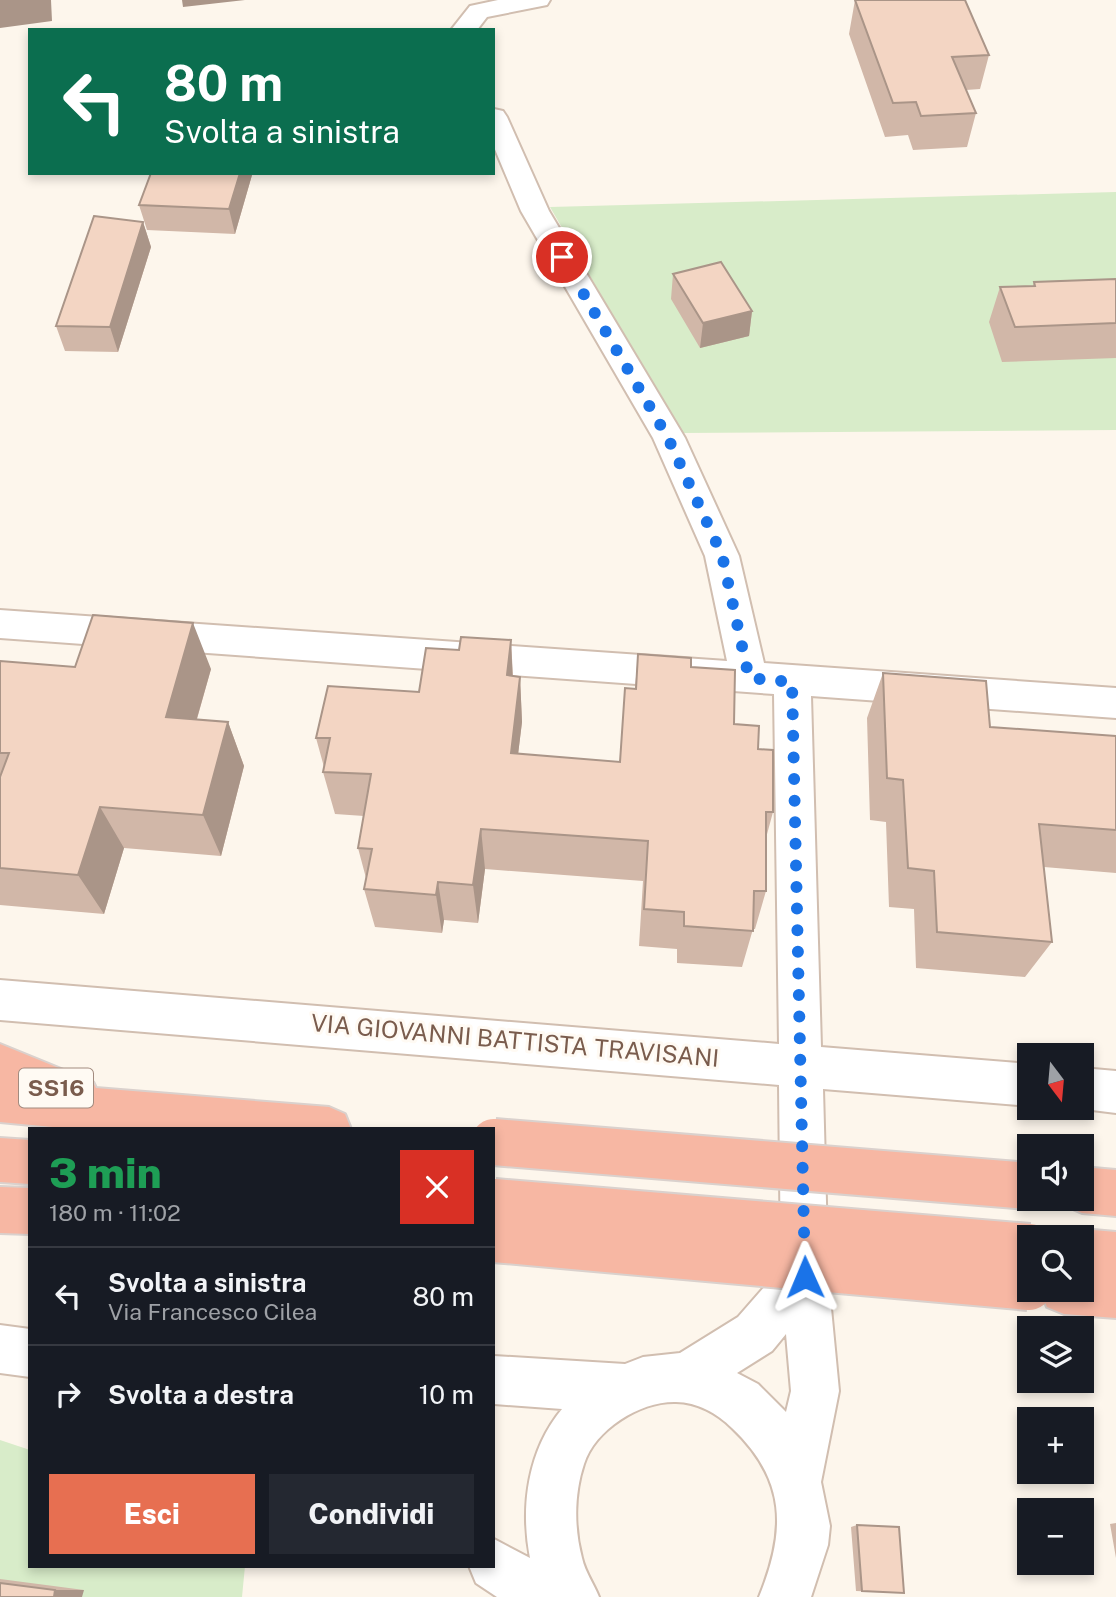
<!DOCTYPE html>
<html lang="it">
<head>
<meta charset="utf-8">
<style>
  :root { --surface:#171b24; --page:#242831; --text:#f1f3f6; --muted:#9ea1a6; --line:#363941; --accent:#e76f51 }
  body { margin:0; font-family:"Public Sans",sans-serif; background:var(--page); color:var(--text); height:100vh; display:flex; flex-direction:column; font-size:26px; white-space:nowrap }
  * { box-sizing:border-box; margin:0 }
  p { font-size:23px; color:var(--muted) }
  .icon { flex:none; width:38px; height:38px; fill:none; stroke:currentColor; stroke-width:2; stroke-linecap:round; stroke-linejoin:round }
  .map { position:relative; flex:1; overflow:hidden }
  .panel { position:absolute; left:28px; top:1127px; width:467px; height:441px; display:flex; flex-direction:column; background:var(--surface); border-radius:0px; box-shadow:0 4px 10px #0003 }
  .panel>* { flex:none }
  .hud { position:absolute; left:28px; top:28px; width:467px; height:147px; border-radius:0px; box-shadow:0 4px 10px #0003; background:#0b6e4f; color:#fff; overflow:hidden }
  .needle { width:46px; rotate:164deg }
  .tools { position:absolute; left:1017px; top:1043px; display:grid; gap:14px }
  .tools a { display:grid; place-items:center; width:77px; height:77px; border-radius:0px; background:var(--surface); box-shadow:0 4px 10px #0003; font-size:35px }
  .pin { position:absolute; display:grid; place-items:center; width:60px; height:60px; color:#fff; margin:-30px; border:4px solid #fff; border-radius:50%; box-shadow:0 2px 7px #0007 }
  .me { position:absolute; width:77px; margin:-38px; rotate:359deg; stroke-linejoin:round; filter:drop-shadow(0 0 5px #0008) }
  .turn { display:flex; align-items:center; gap:24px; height:147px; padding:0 21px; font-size:32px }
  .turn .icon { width:91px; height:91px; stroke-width:2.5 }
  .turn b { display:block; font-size:49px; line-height:60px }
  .round { display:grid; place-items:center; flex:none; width:74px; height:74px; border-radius:0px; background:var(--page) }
  .overview { display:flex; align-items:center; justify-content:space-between; height:119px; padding:0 21px }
  h1 { font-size:42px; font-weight:800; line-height:52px; color:#1e9e55 }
  .cta { display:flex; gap:14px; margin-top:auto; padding:14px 21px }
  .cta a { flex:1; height:80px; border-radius:0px; background:var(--accent); color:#fff; font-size:28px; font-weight:800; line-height:80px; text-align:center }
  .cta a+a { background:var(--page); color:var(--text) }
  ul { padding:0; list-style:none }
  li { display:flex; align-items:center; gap:21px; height:98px; padding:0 21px; border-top:2px solid var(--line) }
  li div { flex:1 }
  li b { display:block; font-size:26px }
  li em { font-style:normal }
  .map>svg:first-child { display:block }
  .green { fill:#d8ecc9 }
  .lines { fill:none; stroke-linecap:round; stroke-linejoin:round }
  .minor-casing { stroke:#d1beb0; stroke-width:4 }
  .highway-casing { stroke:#dad1cd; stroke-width:4 }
  .minor { fill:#fff; fill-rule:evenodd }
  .highway { fill:#f7b7a3; fill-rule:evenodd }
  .highway-bridge-casing { stroke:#dad1cd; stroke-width:50; stroke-linecap:butt }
  .highway-bridge { stroke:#f7b7a3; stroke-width:46 }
  .wall { fill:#d1b7a8 }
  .shaded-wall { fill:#aa9588 }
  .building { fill:#f3d5c3; stroke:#aa9588; stroke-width:2 }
  .route { stroke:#1a73e8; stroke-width:12; stroke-dasharray:0 21.6 }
  .labels { text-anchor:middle; stroke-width:6; stroke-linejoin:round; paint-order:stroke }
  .shield { fill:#fffaf3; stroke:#a28b7f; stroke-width:2 }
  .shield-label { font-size:23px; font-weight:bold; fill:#7a5c4d }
  .street-label { font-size:24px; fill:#7a5c4d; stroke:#fffaf3 }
</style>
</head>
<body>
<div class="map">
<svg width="1116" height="1597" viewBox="0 0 1116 1597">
  <rect width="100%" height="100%" fill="#fdf6ec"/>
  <path class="green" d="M1116,192v238l-435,3 -131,-226z
    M0,1440l30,10v116h215l-3,31h-242z"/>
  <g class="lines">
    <defs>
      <path id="minor" d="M498,0h52l-3,5 -60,12 -10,13h-26l19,-24z
        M494,109l9,2 4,6 42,94 136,227 54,118 25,107 352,25v30l-305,-22 10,351 208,17v42l-206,-17 5,188 11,114 -18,91 9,44 -2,19 -17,52h-52c27,-66 28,-117 -27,-169 -14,-14 -35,-26 -56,-26 -35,-1 -81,27 -92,62 -10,30 -10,64 -2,94 3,14 12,26 17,39h-102l-21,-14 -7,-17h25v-27l36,19c-10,-52 -2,-108 32,-149l-68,-5v-48l131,8 18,-7 37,-4 58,-36 43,-49 -2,-183 -779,-65v-40l779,64 -5,-350 -774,-56v-28l727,51 -22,-105 -52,-118 -132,-227 -27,-64zM786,1334l5,57 -5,21 -28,-28 -21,-11 35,-22z
        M1082,1068l34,3v42l-40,-5h6z
        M0,1325l30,4v48l-30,-4z"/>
      <path id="highway" d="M0,1044l93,38 3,6 233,19 16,7 6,15h-277l-74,-7z
        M0,1138l30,2v44l-30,-2z
        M1082,1167l34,3v46l-34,-3 -16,-7 -3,-7h19z
        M0,1187l30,1v46l-30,-1z
        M1082,1229l34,3v86l-52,-4 -17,-7 -7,-17h42v-53h-17z"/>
    </defs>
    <use href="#minor" class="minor-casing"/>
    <use href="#highway" class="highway-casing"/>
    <use href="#minor" class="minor"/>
    <use href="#highway" class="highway"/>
    <defs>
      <path id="highway-bridge" d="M494,1142l535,44
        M494,1202l535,45
        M494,1239l535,48"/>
    </defs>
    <use href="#highway-bridge" class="highway-bridge-casing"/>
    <use href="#highway-bridge" class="highway-bridge"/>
  </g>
  <path class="wall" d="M855,0l134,55 -9,34 -14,1 10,23 -9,34 -54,3 -5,-15 -23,2 -36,-103z
    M151,173h101v2l-17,59 -88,-4 -8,-25z
    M143,222l8,25 -33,105 -53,-1 -9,-25z
    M673,274l79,37 -3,25 -49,12 -29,-49z
    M1116,279v79l-114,4 -13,-40 11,-35 33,-1 1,-4z
    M511,640l2,36 7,1 2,45 -4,32 102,8 15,-74 3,-34 53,13 43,57 24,25 15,63 -7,26v53l-11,38h-2l-11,38 -65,-4v-14l-38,-3 4,-65 -158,-12 -7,54 -34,-3 -2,13 -67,-6 -11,-38 2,-11 -8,-30 6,-32 -29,-2 -12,-42 1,-5 -8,-29 103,-46z
    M0,661l75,6 136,2 -14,50 31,3 16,44 -23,90 -97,-8 -20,66 -104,-9z
    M883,673l107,54 126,9v137l-72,-6 8,75 -27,35 -109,-9 -2,-59 -25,-2 -3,-85 -16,-2 -3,-102z
    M1116,1523v35l-6,-34z
    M857,1525l47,68 -48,-2 -5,-64z
    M0,1579l84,11 -84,7z"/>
  <path class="shaded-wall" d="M0,0h51l1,21 -52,7z
    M182,0h63l-62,7z
    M240,173h12v2l-17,59 -6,-25z
    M143,222l8,25 -33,105 -8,-25z
    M752,311l-3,25 -49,12 3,-25z
    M193,623l18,46 -26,91 -19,-43z
    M511,640l2,46 -6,-11z
    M520,677l2,45 -9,74 -2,-43z
    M228,722l16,44 -23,90 -18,-41z
    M100,807l24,41 -20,66 -26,-39z
    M481,829l4,40 -7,54 -5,-38z
    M438,882l6,38 -2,13 -6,-38z
    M55,1590h29l-2,7h-28z"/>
  <path class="building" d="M855,0h110l24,55 -37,2 24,56 -55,3 -5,-14 -23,1z
    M151,173h89l-11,36 -90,-4z
    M94,216l49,6 -33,105 -54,-1z
    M721,262l31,49 -49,12 -30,-49z
    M1116,279v44l-101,4 -15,-40 35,-1 -1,-4z
    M93,615l100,8 -27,94 62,5 -25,93 -103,-8 -22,68 -78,-7v-91l9,-24h-9v-92l75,6z
    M461,637l50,3 -4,35 13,2 -9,76 109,9 5,-74 11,1 2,-35 53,4v9l44,3 -1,54 25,2 -1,23 15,1v62h-7v79h-12l-1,40 -69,-5v-14l-40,-3 4,-68 -167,-12 -8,56 -35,-3 -2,13 -72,-6 8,-40 -14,-1 13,-74 -48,-2 7,-34h-14l12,-52 91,6 7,-44 33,2z
    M883,673l103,8 4,46 126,9v94l-77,-6 13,118 -115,-10 -3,-61 -26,-3 -5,-88 -16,-2z
    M857,1525l42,2 5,66 -42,-2z
    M0,1583l55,7 -1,7h-54z"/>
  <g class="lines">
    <path class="route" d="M562,257l106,181 54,117 27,123 43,4 13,595"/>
  </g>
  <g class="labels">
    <rect class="shield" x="19" y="1068.5" width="74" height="39" rx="5"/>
    <g class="shield-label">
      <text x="56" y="1096">SS16</text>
    </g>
    <g class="street-label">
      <text transform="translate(515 1041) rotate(5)" y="8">VIA GIOVANNI BATTISTA TRAVISANI</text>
    </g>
  </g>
</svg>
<div class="tools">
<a><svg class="needle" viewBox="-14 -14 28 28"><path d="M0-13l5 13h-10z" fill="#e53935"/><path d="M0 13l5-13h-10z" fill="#9ea1a6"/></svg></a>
<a><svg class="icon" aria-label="sound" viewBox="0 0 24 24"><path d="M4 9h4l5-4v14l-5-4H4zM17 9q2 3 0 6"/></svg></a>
<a><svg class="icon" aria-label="search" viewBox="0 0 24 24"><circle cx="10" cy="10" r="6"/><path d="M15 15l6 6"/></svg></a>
<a><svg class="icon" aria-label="layers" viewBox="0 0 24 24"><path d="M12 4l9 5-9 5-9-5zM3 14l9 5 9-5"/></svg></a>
<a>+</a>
<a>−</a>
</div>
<div class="pin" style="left:562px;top:257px;background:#d93025"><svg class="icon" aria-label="arrive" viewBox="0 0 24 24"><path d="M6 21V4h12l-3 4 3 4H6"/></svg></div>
<svg class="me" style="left:805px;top:1277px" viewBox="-20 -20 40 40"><path d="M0-17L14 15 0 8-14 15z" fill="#1a73e8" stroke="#fff" stroke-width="4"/></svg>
<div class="hud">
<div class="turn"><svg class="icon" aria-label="left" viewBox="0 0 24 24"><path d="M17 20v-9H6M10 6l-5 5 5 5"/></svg><div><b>80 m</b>Svolta a sinistra</div></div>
</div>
<section class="panel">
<div class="overview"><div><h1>3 min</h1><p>180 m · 11:02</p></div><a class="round" style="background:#d93025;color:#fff"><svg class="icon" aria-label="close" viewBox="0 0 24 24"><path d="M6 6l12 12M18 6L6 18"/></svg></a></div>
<ul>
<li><svg class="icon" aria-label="left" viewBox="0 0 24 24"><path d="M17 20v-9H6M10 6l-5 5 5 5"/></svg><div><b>Svolta a sinistra</b><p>Via Francesco Cilea</p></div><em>80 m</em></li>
<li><svg class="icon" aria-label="right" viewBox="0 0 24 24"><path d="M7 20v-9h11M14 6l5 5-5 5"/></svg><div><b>Svolta a destra</b></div><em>10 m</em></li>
</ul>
<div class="cta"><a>Esci</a><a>Condividi</a></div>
</section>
</div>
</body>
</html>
